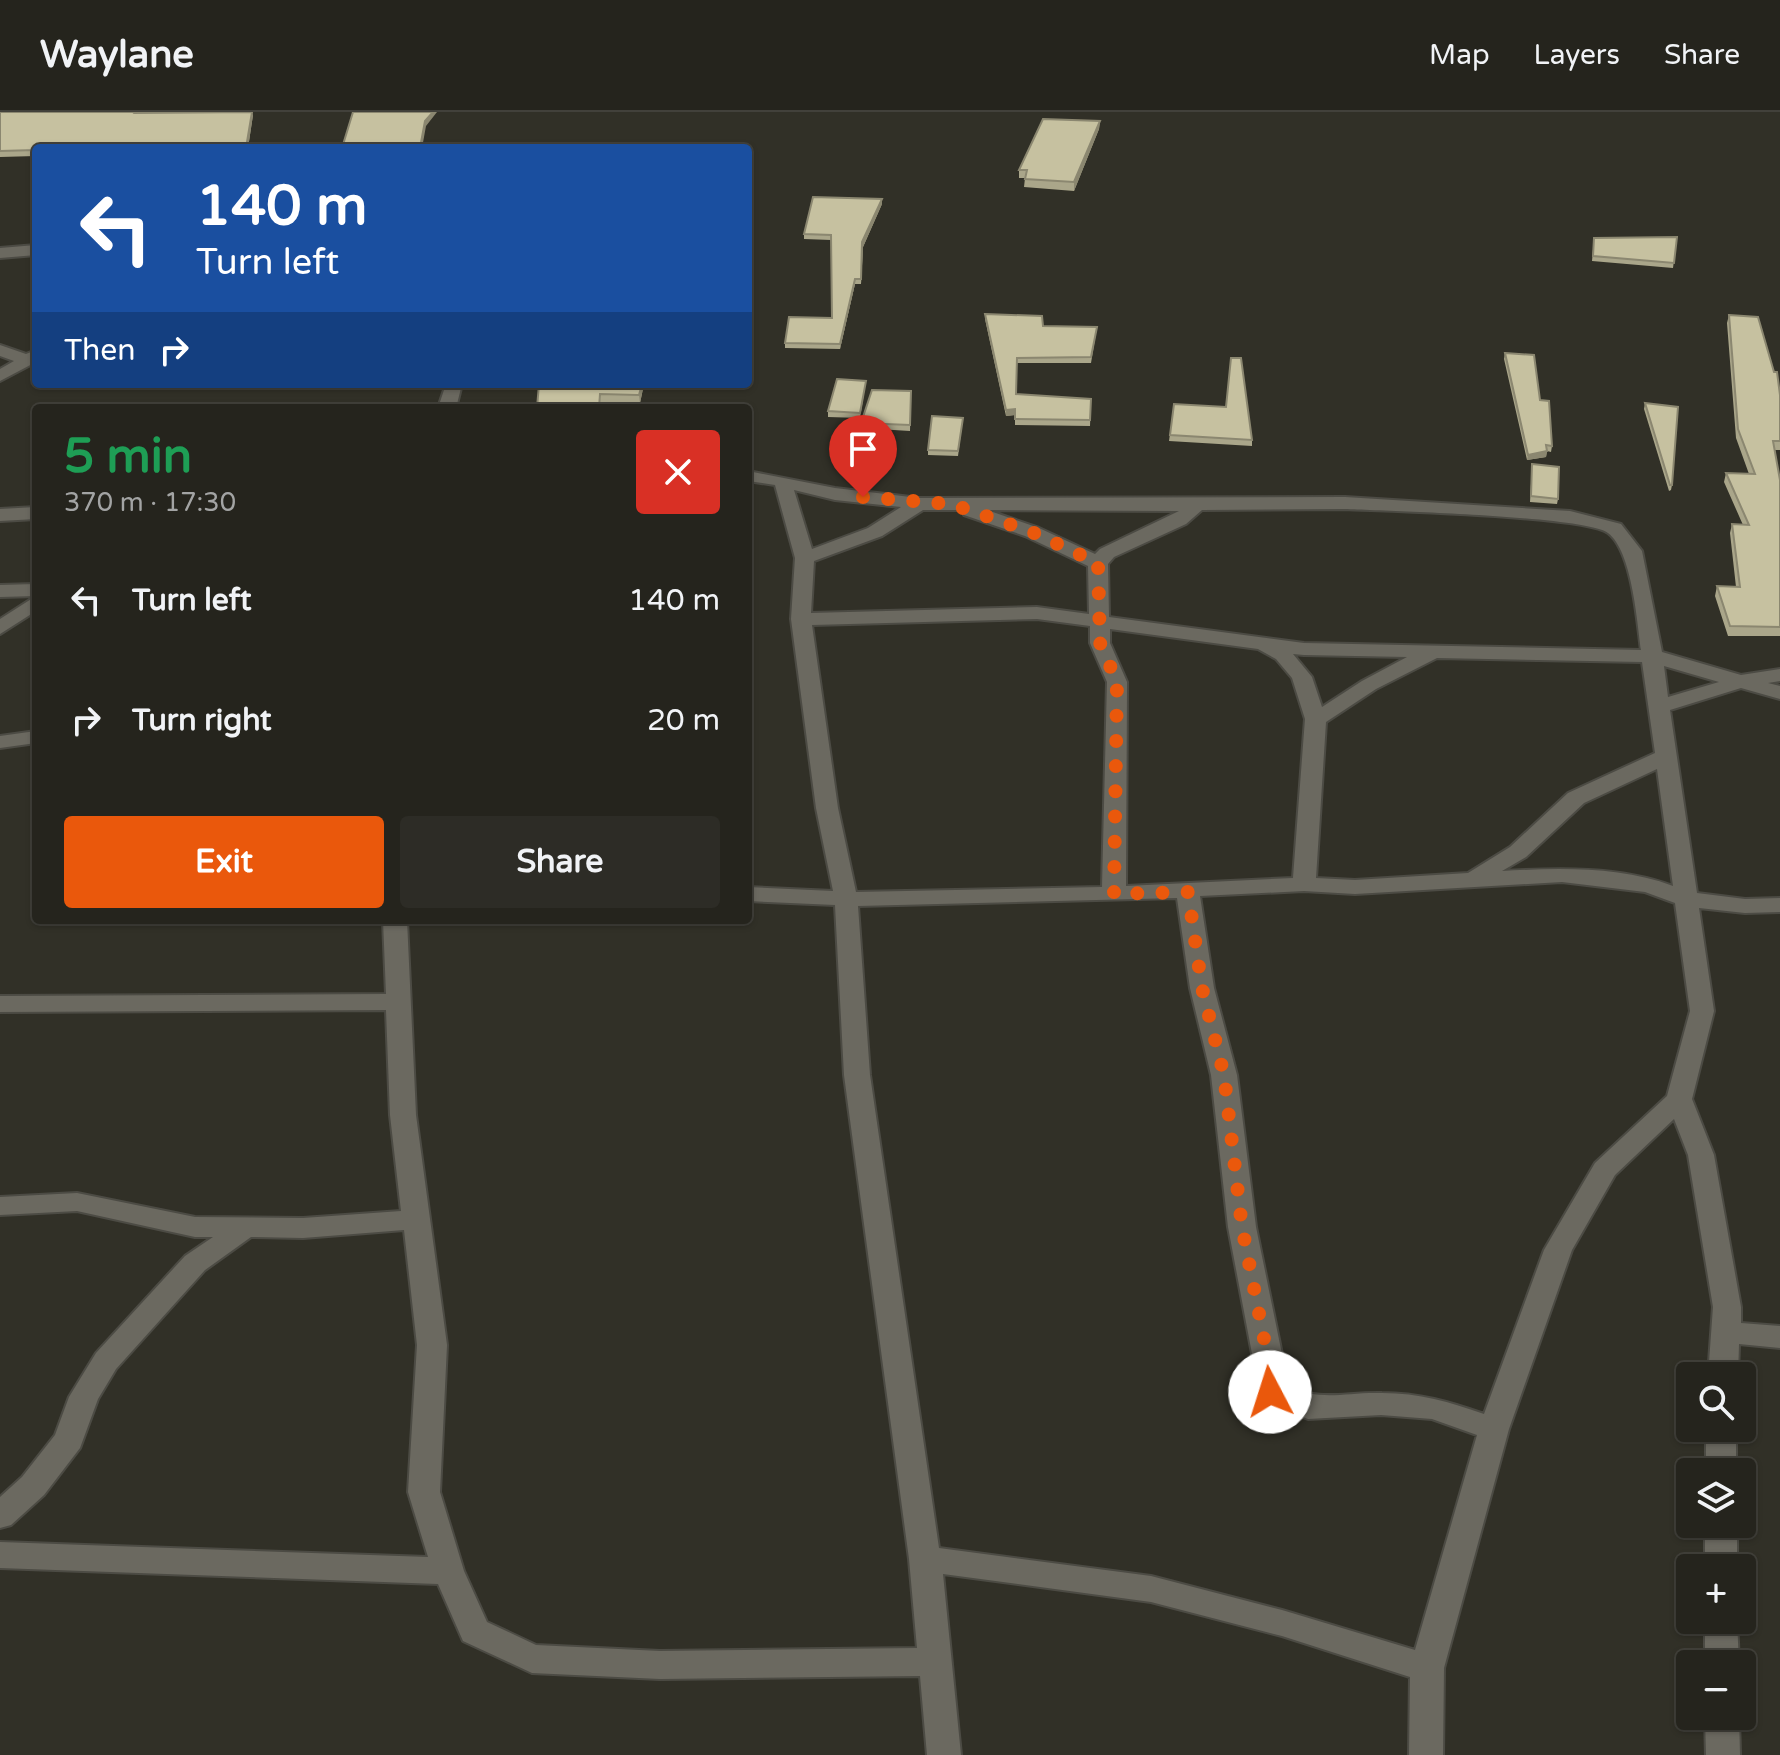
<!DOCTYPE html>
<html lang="en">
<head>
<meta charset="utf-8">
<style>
  :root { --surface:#25241d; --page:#2d2c26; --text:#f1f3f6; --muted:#a3a4a4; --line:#42413b; --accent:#ea580c }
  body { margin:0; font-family:"Varela Round",sans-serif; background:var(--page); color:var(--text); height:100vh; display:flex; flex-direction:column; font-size:30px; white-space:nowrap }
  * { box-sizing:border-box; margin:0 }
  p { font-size:26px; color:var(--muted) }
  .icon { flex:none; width:44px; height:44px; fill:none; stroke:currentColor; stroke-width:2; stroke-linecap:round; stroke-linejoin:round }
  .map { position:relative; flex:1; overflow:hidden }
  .sheet { position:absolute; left:32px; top:292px; width:720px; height:520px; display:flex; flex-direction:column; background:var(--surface); border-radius:8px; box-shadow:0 2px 6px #0004,0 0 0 2px var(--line) }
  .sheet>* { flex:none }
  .hud { position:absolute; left:32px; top:32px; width:720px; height:244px; border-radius:8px; box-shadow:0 2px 6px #0004,0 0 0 2px var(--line); background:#1a4fa0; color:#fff; overflow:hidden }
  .tools { position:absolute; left:1676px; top:1250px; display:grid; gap:16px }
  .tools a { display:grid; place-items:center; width:80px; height:80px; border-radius:8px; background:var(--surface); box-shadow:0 2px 6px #0004,0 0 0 2px var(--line); font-size:40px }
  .pin { position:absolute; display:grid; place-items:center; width:68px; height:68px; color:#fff; margin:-82px -34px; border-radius:50% 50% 50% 0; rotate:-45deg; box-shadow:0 0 8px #0007 }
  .pin .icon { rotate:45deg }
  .me { position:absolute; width:88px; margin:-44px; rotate:355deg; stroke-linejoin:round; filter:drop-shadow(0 0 6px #0008) }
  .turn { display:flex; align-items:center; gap:28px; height:168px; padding:0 32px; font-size:36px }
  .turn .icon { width:104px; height:104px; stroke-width:2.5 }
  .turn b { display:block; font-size:56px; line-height:68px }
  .then { display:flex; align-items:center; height:76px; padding:0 32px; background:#0003; gap:16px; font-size:30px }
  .round { display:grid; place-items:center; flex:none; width:84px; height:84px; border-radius:8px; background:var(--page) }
  .overview { display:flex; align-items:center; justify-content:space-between; height:136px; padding:0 32px }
  h1 { font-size:48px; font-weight:700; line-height:60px; color:#1e9e55 }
  .action { display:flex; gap:16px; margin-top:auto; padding:16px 32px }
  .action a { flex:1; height:92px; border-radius:8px; background:var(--accent); color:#fff; font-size:32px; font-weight:700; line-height:92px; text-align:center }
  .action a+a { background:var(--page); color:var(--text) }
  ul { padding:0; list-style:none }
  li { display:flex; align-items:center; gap:24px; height:120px; padding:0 32px }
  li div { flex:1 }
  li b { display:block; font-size:30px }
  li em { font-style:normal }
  header { display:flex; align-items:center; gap:48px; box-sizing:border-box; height:112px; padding:0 40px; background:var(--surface); border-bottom:2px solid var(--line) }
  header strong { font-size:38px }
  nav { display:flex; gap:44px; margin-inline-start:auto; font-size:28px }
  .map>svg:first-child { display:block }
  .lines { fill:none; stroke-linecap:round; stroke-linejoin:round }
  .street-casing { stroke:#4c4b44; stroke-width:4 }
  .street { fill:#6b6960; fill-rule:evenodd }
  .wall { fill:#aaa68a }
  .shaded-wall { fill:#8b8770 }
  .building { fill:#c6c1a0; stroke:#8b8770; stroke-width:2 }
  .route { stroke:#ea580c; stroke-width:14; stroke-dasharray:0 25.2 }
</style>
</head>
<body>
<header>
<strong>Waylane</strong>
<nav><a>Map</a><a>Layers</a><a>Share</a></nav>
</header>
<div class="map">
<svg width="1780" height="1643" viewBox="0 0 1780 1643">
  <rect width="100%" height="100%" fill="#313027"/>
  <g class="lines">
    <defs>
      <path id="street" d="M36,133v10l-36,3v-10z
        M0,233l26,9 10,-4v12l-36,19v-12l14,-8 -14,-5z
        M446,272h16l-6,24h-18z
        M748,359l87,17 84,10 426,-1 225,14 51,13 21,27 20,101 79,23 39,-6v12l-12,2 12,3v13l-39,-11 -71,22 27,183 48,6 35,-1v14l-35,1 -46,-5 15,103 -22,88 22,56 27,152v16l39,3v22l-41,-4 -1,32h-30l5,-69 -25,-152 -14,-36 -59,56 -43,75 -63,179 -65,239 -1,87h-34l1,-78 -128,-41 -131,-34 -208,-28 18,181h-34l-7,-79 -260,3 -128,-6 -69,-32 -25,-57 -438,-16v-26l428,15 -20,-65 9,-147 -13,-115 -101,8 -52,-1 -46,33 -89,99 -18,30 -18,49 -36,47 -33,30 -11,3v-31l22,-20 33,-42 14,-38 27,-44 89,-97 28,-19h-18l-118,-26 -77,4v-18l77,-4 118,24 108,1 98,-7 -11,-96 -4,-105 -386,2v-16l386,-2 -3,-74h24l9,195 31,230 -7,147 24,79 23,51 49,23 124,6 257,-3 -8,-89 -65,-484 -9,-170 -87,-4v-14l85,4 -17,-83 -25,-189 4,-61 -20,-73 -27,-4zM794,378l41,10 66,7 -33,21 -56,21zM1345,397c41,2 241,7 263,24 24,18 29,88 33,117l-337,-7 -195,-26 -1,-53 6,-7 72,-33 16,-14zM923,398h39l2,5 61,21 63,30 1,48 -52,-7 -226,6 3,-52 68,-25zM987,398l192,1 -79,38 -5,5 -56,-26zM1037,507l53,7v17l17,39 -5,205 -246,5 -18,-84 -26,-183zM1110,517l148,20 18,10 16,19 13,41 -12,159 -167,8 1,-204 -17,-39zM1293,542l11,1 103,2 -45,24 -40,26 -10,-30zM1437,546l205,4 13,91 -87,40 -58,54 -42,26 -113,7 -39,-2 10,-156 50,-33zM1664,554l55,16 -51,15zM1657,657l16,117c-53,-20 -115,-18 -171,-15l24,-14 58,-54zM1562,770l83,10 30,11 15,108 -23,85 -72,67 -51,87 -60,164c-34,-12 -65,-21 -102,-21 -40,-1 -58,9 -97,-7l-2,-27 -27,-132 -19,-152 -23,-87 -14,-92 104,-5 51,3zM1177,786l13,90 21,87 17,152 25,132 2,33 4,8 49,19 73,-4 51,4 45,16 -62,215 -133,-40 -131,-34 -212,-28 -69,-473 -12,-169z
        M36,395v12l-36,2v-12z
        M36,472v12l-36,1v-12z
        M36,484v15l-36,23v-15z
        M36,619v12l-36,5v-12z
        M1706,1316h30v44h-30z
        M1705,1412h32v44h-32z
        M1705,1508h32l2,44h-34z
        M1705,1604h34l1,39h-34z"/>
    </defs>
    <use href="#street" class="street-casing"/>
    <use href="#street" class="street"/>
  </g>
  <path class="wall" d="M0,0h140l-1,1 114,2 -5,33h-212v8l-36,1z
    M1100,9l-1,8 -25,62 -50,-4 1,-9h-6v-8z
    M882,92l-19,43 -2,37h-6l-15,65 -55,-1v-5l47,-25 -1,-78 -27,-1v-5z
    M1677,125l-4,31 -81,-7 2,-23z
    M985,202l58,12 54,1 -6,36h-74l-1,31 75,5 -1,27 -75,-1v-10l-9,1 -21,-97z
    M1729,203l51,80v55h-5l5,30v156h-52l-13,-40 2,-10 19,1 -6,-54 2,-9 11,1 -19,-43 2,-9 23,1 -13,-36 -9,-115z
    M1505,241l35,47 12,46 -1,6 -4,-1 -1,6 -19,3 -23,-101z
    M866,269l-6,37 -32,-1v-6z
    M644,272l-4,19 -40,-1v6h-63z
    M911,279l-1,40 -49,-3v-5z
    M1645,291l27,82 -1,5 -2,1 -25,-82z
    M1174,292l52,3 26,33v6l-83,-5z
    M963,306l-5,38 -30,-1v-5z
    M1532,352l26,35 -1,5 -27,-2z"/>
  <path class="shaded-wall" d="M252,0l1,3 -5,33h-2z
    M433,0h4l-11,14 -4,22h-2l5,-27z
    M1100,9l-1,8 -25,62v-9z
    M882,87v5l-19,43 -2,37 1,-42z
    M855,167v5l-15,65v-5z
    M642,272h2l-4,19 -1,-8z
    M1015,297v6l-9,1v-6z
    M1547,339l-1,6 -19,3 1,-5z"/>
  <path class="building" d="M0,0h136l-1,1 117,-1 -6,36h-210v2l-36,1z
    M353,0h80l-8,9 -5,27h-78z
    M1043,7l57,2 -26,61 -49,-3 2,-9h-8z
    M813,85l69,2 -20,43 -1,37h-6l-15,65 -55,-1 4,-26 43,1 -1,-83 -27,-1z
    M1677,125l-3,26 -81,-7 1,-18z
    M985,202l57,2 1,10 54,1 -6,30 -74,1 -1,36 75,5 -1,21 -75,-1v-10l-9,1z
    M1729,203l29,2 16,55h3l3,23v46h-7l7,39v147l-50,-1 -13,-40 23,1 -8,-63 17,1 -23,-52 29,1 -17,-45z
    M1505,241l29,2 6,45 9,1 3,45 -6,-1 1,6 -19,4z
    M1231,246h10l11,82 -82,-5 4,-31 52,3z
    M837,267l29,2 -6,32 -32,-2z
    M539,272h103l-3,11 -39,-1 -1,14h-62z
    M872,278l39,1 -1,34 -49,-2z
    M1645,291l33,4 -6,78h-2z
    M932,304l31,2 -5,33 -30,-1z
    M1532,352l27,3 -1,32 -27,-3z"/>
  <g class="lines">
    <path class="route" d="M863,385l88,7 81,28 66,31 2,80 17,39 -3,212 74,-2 14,96 22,87 18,152 26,132 2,33"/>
  </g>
</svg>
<div class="tools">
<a><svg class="icon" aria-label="search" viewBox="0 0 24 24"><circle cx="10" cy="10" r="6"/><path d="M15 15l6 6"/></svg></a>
<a><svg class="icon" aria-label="layers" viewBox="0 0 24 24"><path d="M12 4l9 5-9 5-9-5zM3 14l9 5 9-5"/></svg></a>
<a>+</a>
<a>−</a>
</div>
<div class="pin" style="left:863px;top:385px;background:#d93025"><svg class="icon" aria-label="arrive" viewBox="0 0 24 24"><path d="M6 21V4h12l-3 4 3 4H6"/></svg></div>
<svg class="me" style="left:1270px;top:1280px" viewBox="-20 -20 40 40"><circle r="19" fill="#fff"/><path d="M0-13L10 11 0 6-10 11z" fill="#ea580c"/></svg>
<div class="hud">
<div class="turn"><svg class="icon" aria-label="left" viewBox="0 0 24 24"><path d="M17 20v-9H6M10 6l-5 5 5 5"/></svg><div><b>140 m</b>Turn left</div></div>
<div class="then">Then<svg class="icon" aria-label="right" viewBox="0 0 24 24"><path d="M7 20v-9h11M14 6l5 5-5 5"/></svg></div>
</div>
<section class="sheet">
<div class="overview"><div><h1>5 min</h1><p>370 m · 17:30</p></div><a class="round" style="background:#d93025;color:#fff"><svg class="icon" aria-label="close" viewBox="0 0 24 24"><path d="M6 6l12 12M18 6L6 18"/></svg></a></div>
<ul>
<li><svg class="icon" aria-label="left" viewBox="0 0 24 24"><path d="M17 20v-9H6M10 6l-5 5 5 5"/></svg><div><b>Turn left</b></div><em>140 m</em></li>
<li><svg class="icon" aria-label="right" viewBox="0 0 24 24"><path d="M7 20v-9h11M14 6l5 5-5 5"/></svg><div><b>Turn right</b></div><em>20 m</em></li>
</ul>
<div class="action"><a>Exit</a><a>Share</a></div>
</section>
</div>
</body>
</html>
